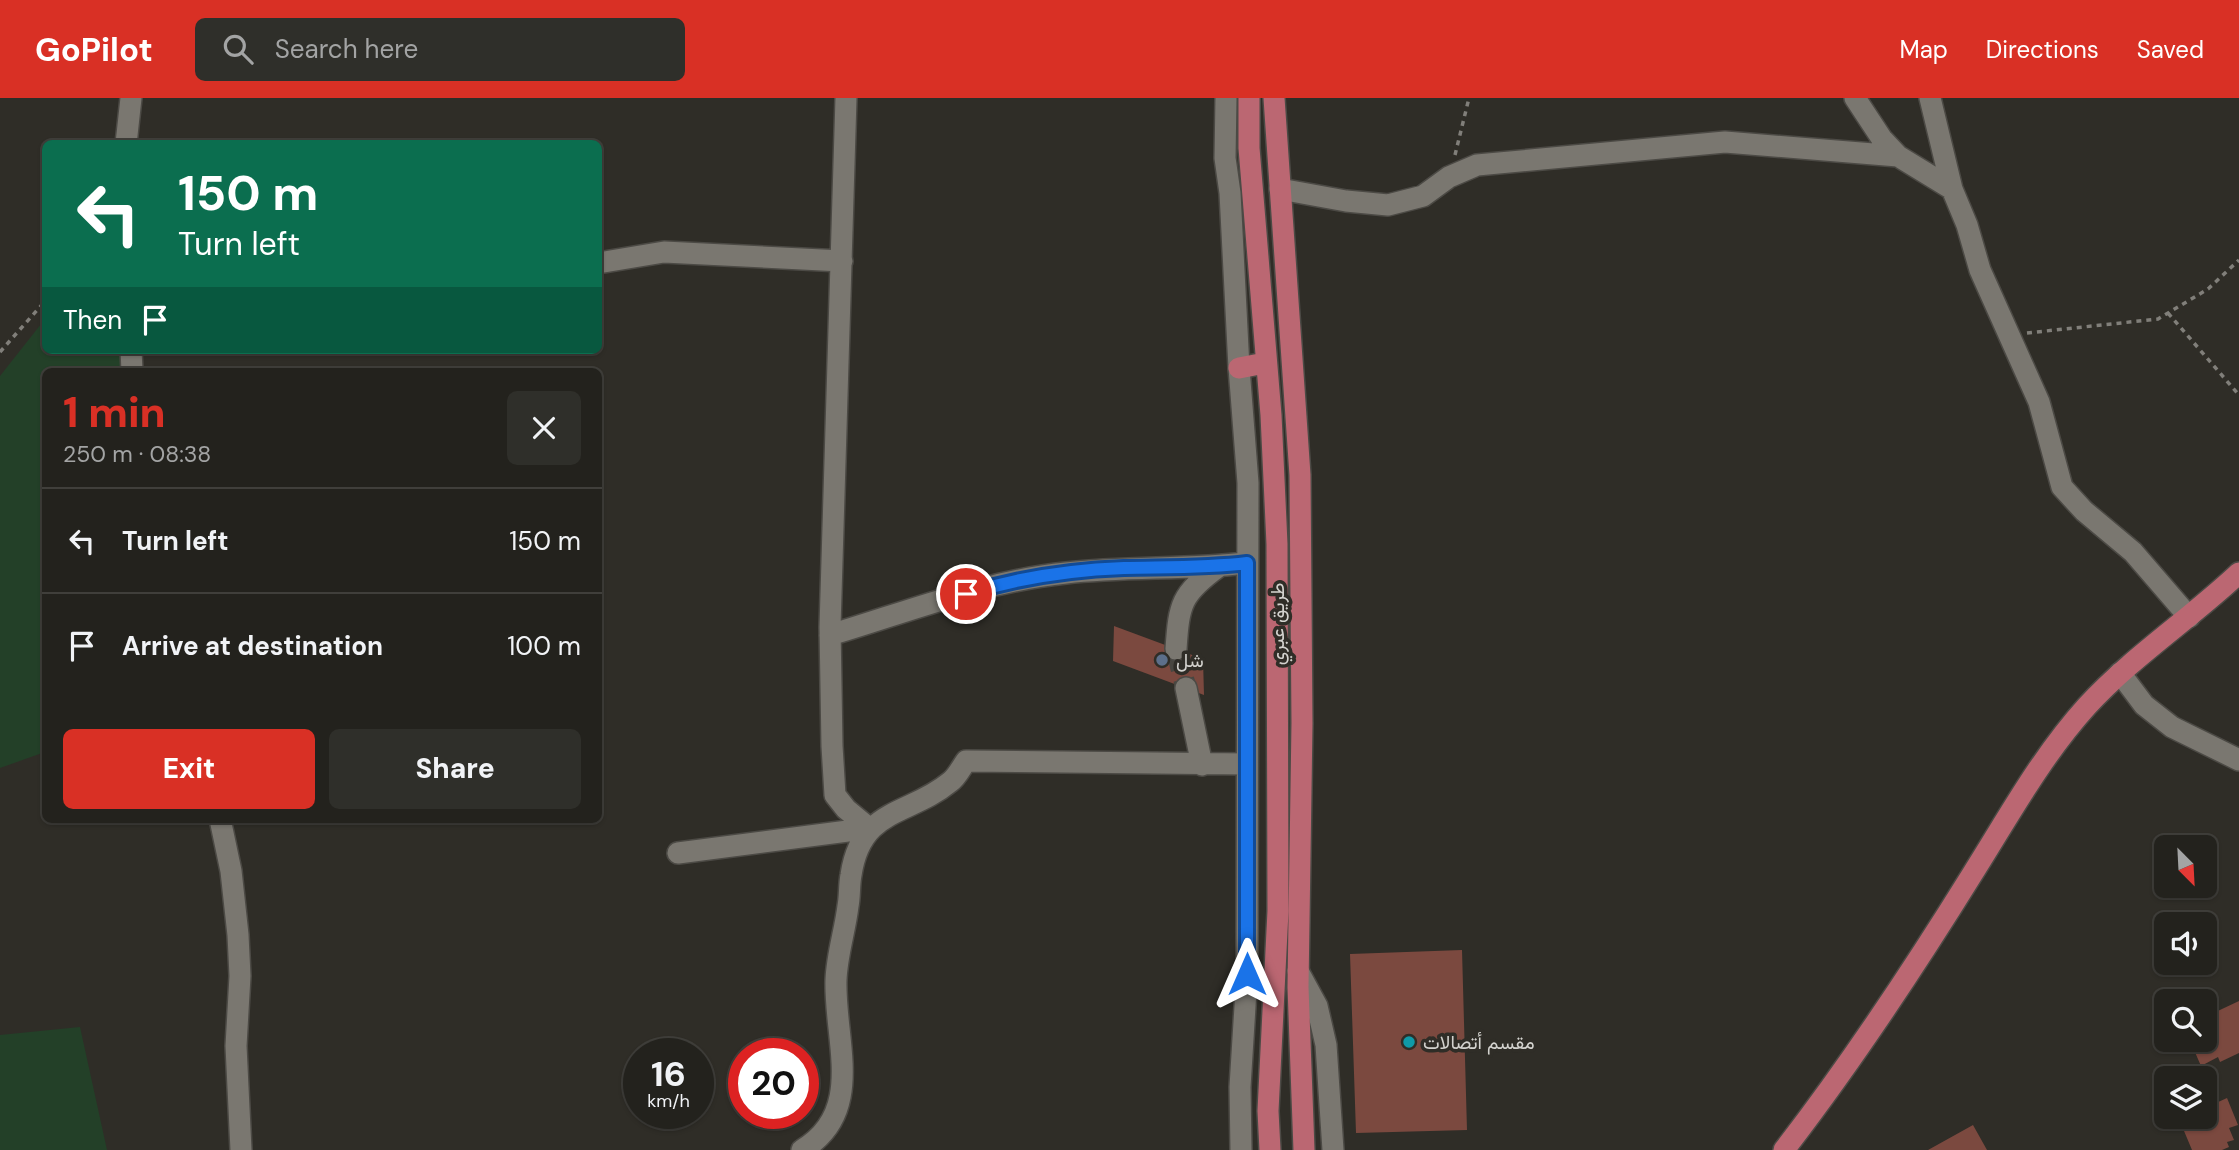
<!DOCTYPE html>
<html lang="en">
<head>
<meta charset="utf-8">
<style>
  :root { --surface:#23221d; --page:#2f2f2a; --text:#f1f3f6; --muted:#a3a4a4; --line:#403f3b; --accent:#d93025 }
  body { margin:0; font-family:"DM Sans",Vazirmatn,sans-serif; background:var(--page); color:var(--text); height:100vh; display:flex; flex-direction:column; font-size:26px; white-space:nowrap }
  * { box-sizing:border-box; margin:0 }
  p { font-size:23px; color:var(--muted) }
  .icon { flex:none; width:38px; height:38px; fill:none; stroke:currentColor; stroke-width:2; stroke-linecap:round; stroke-linejoin:round }
  .map { position:relative; flex:1; overflow:hidden }
  .panel { position:absolute; left:42px; top:270px; width:560px; height:455px; display:flex; flex-direction:column; background:var(--surface); border-radius:10px; box-shadow:0 2px 5px #0004,0 0 0 2px var(--line) }
  .panel>* { flex:none }
  .top-card { position:absolute; left:42px; top:42px; width:560px; height:214px; border-radius:10px; box-shadow:0 2px 5px #0004,0 0 0 2px var(--line); background:#0b6e4f; color:#fff; overflow:hidden }
  .needle { width:46px; rotate:156deg }
  .fabs { position:absolute; left:2154px; top:737px; display:grid; gap:14px }
  .fabs a { display:grid; place-items:center; width:63px; height:63px; border-radius:10px; background:var(--surface); box-shadow:0 2px 5px #0004,0 0 0 2px var(--line); font-size:35px }
  .speed { position:absolute; left:623px; top:940px; display:flex; gap:14px; font-size:35px; font-weight:700; text-align:center }
  .speed>* { display:grid; place-content:center; width:91px; height:91px; border-radius:50%; background:var(--surface); box-shadow:0 2px 5px #0004,0 0 0 2px var(--line); line-height:1 }
  .speed small { font-size:18px; font-weight:400 }
  .speed .limit { border:10px solid #d22; background:#fff; color:#111 }
  .pin { position:absolute; display:grid; place-items:center; width:60px; height:60px; color:#fff; margin:-30px; border:4px solid #fff; border-radius:50%; box-shadow:0 2px 7px #0007 }
  .me { position:absolute; width:77px; margin:-38px; rotate:0deg; stroke-linejoin:round; filter:drop-shadow(0 0 5px #0008) }
  .turn { display:flex; align-items:center; gap:24px; height:147px; padding:0 21px; font-size:32px }
  .turn .icon { width:91px; height:91px; stroke-width:2.5 }
  .turn b { display:block; font-size:49px; line-height:60px }
  .then { display:flex; align-items:center; height:66px; padding:0 21px; background:#0003; gap:14px; font-size:26px }
  .round { display:grid; place-items:center; flex:none; width:74px; height:74px; border-radius:10px; background:var(--page) }
  .overview { display:flex; align-items:center; justify-content:space-between; height:119px; padding:0 21px }
  h1 { font-size:42px; font-weight:800; line-height:52px; color:var(--accent) }
  .button { display:flex; gap:14px; margin-top:auto; padding:14px 21px }
  .button a { flex:1; height:80px; border-radius:10px; background:var(--accent); color:#fff; font-size:28px; font-weight:800; line-height:80px; text-align:center }
  .button a+a { background:var(--page); color:var(--text) }
  ul { padding:0; list-style:none }
  li { display:flex; align-items:center; gap:21px; height:105px; padding:0 21px; border-top:2px solid var(--line) }
  li div { flex:1 }
  li b { display:block; font-size:26px }
  li em { font-style:normal }
  header { display:flex; align-items:center; gap:42px; box-sizing:border-box; height:98px; padding:0 35px; background:var(--accent); color:#fff }
  header strong { font-size:33px }
  nav { display:flex; gap:38px; margin-inline-start:auto; font-size:24px }
  .search { width:490px; height:63px; background:var(--page); display:flex; align-items:center; gap:18px; box-sizing:border-box; padding:0 24px; border-radius:10px; color:var(--muted); font-size:26px }
  .map>svg:first-child { display:block }
  .green { fill:#234028 }
  .building { fill:#7b493f }
  .lines { fill:none; stroke-linecap:round; stroke-linejoin:round }
  .minor-tunnel { stroke:#484640; stroke-width:21; stroke-dasharray:21 10; stroke-linecap:butt }
  .minor-casing { stroke:#4c4a45; stroke-width:24 }
  .major-casing { stroke:#4c4a45; stroke-width:24 }
  .path { stroke:#817f7a; stroke-width:3.5; stroke-dasharray:5 5; stroke-linecap:butt }
  .minor { stroke:#7a7770; stroke-width:21 }
  .major { stroke:#bb6772; stroke-width:21 }
  .route-casing { stroke:#114b97; stroke-width:18 }
  .route { stroke:#1a73e8; stroke-width:12 }
  .service-dot { fill:#5c6f8a; stroke:#2f2d27; stroke-width:2.5 }
  .culture-dot { fill:#0f9aa8; stroke:#2f2d27; stroke-width:2.5 }
  .labels { text-anchor:middle; stroke-width:7; stroke-linejoin:round; paint-order:stroke }
  .street-label { font-size:19px; fill:#d3d2ce; stroke:#2f2d27 }
  .poi-label { font-size:19px; fill:#d3d2ce; stroke:#2f2d27; text-anchor:start }
</style>
</head>
<body>
<header>
<strong>GoPilot</strong>
<div class="search"><svg class="icon" aria-label="search" viewBox="0 0 24 24"><circle cx="10" cy="10" r="6"/><path d="M15 15l6 6"/></svg>Search here</div>
<nav><a>Map</a><a>Directions</a><a>Saved</a></nav>
</header>
<div class="map">
<svg width="2239" height="1052" viewBox="0 0 2239 1052">
  <rect width="100%" height="100%" fill="#2f2d27"/>
  <path class="green" d="M45,221l1,31h75l3,21h-78l-1,381 -45,16v-392z
    M80,929l27,123h-107v-115z"/>
  <path class="building" d="M1114,528l89,33 1,36 -91,-34z
    M1462,852l5,180 -111,3 -6,-179z
    M2239,903v52l-19,9 -2,-5 -17,9 -10,-23 14,-3v-4l7,-3 -7,-16z
    M2227,1000l11,27 -9,3 5,12 -7,2 2,5 -7,3h-30l-13,-31 26,-3v-8z
    M1973,1027l14,25h-59z"/>
  <g class="lines">
    <path class="minor-tunnel" d="M1176,551l10,39"/>
    <defs>
      <path id="minor" d="M846,0l-16,529 2,119 3,49 11,14 23,19
        M1226,0l-1,60 5,35 9,175 9,115 -1,491 -7,113 1,63
        M1855,0l27,41 16,17 54,33
        M1930,0l22,91 15,36 13,45 59,132 23,85 22,24 49,41 56,65
        M126,46l5,-46
        M1280,91l66,12 42,4 35,-9 26,-19 28,-12 248,-23 173,14
        M598,165l66,-11 178,9
        M131,252l1,21
        M830,537c77,-23 155,-54 236,-62 60,-7 121,-3 180,-10
        M1176,551c3,-45 5,-55 42,-82
        M2120,575l24,32 28,22 67,33
        M1186,590l16,77
        M220,721l11,52 7,64 2,41 -4,70 5,104
        M678,755l193,-25
        M1298,873l19,35 9,39 7,105
        M802,1052c64,-38 32,-110 34,-170 1,-26 9,-49 12,-74 2,-10 1,-21 3,-31 10,-68 58,-59 99,-93 7,-5 11,-14 16,-21l281,3"/>
      <path id="major" d="M1249,0v50l22,267 6,129 1,367 -10,200 2,39
        M1274,0l26,377 2,248 -4,264 6,163
        M1239,270l26,-5
        M1784,1052c68,-88 130,-182 189,-277 36,-57 68,-116 114,-167 45,-49 103,-87 152,-133"/>
    </defs>
    <use href="#minor" class="minor-casing"/>
    <use href="#major" class="major-casing"/>
    <path class="path" d="M1455,57l14,-57
      M2168,215l71,82
      M2027,235l131,-14 50,-30 31,-29
      M0,254l46,-52"/>
    <use href="#minor" class="minor"/>
    <use href="#major" class="major"/>
  </g>
  <g class="lines">
    <defs>
      <path id="route" d="M966,496c51,-16 104,-24 158,-26 41,-1 82,0 123,-5v411"/>
    </defs>
    <use href="#route" class="route-casing"/>
    <use href="#route" class="route"/>
  </g>
  <circle class="service-dot" cx="1162" cy="562" r="7"/>
  <circle class="culture-dot" cx="1409" cy="944" r="7"/>
  <g class="labels">
    <g class="street-label">
      <text transform="translate(1277 526) rotate(-90)" y="7">طريق عبري</text>
    </g>
    <g class="poi-label">
      <text x="1176" y="569">شل</text>
      <text x="1423" y="951">مقسم أتصالات</text>
    </g>
  </g>
</svg>
<div class="fabs">
<a><svg class="needle" viewBox="-14 -14 28 28"><path d="M0-13l5 13h-10z" fill="#e53935"/><path d="M0 13l5-13h-10z" fill="#a3a4a4"/></svg></a>
<a><svg class="icon" aria-label="sound" viewBox="0 0 24 24"><path d="M4 9h4l5-4v14l-5-4H4zM17 9q2 3 0 6"/></svg></a>
<a><svg class="icon" aria-label="search" viewBox="0 0 24 24"><circle cx="10" cy="10" r="6"/><path d="M15 15l6 6"/></svg></a>
<a><svg class="icon" aria-label="layers" viewBox="0 0 24 24"><path d="M12 4l9 5-9 5-9-5zM3 14l9 5 9-5"/></svg></a>
</div>
<div class="speed"><div>16<small>km/h</small></div><div class="limit">20</div></div>
<div class="pin" style="left:966px;top:496px;background:#d93025"><svg class="icon" aria-label="arrive" viewBox="0 0 24 24"><path d="M6 21V4h12l-3 4 3 4H6"/></svg></div>
<svg class="me" style="left:1247px;top:876px" viewBox="-20 -20 40 40"><path d="M0-17L14 15 0 8-14 15z" fill="#1a73e8" stroke="#fff" stroke-width="4"/></svg>
<div class="top-card">
<div class="turn"><svg class="icon" aria-label="left" viewBox="0 0 24 24"><path d="M17 20v-9H6M10 6l-5 5 5 5"/></svg><div><b>150 m</b>Turn left</div></div>
<div class="then">Then<svg class="icon" aria-label="arrive" viewBox="0 0 24 24"><path d="M6 21V4h12l-3 4 3 4H6"/></svg></div>
</div>
<section class="panel">
<div class="overview"><div><h1>1 min</h1><p>250 m · 08:38</p></div><a class="round"><svg class="icon" aria-label="close" viewBox="0 0 24 24"><path d="M6 6l12 12M18 6L6 18"/></svg></a></div>
<ul>
<li><svg class="icon" aria-label="left" viewBox="0 0 24 24"><path d="M17 20v-9H6M10 6l-5 5 5 5"/></svg><div><b>Turn left</b></div><em>150 m</em></li>
<li><svg class="icon" aria-label="arrive" viewBox="0 0 24 24"><path d="M6 21V4h12l-3 4 3 4H6"/></svg><div><b>Arrive at destination</b></div><em>100 m</em></li>
</ul>
<div class="button"><a>Exit</a><a>Share</a></div>
</section>
</div>
</body>
</html>
